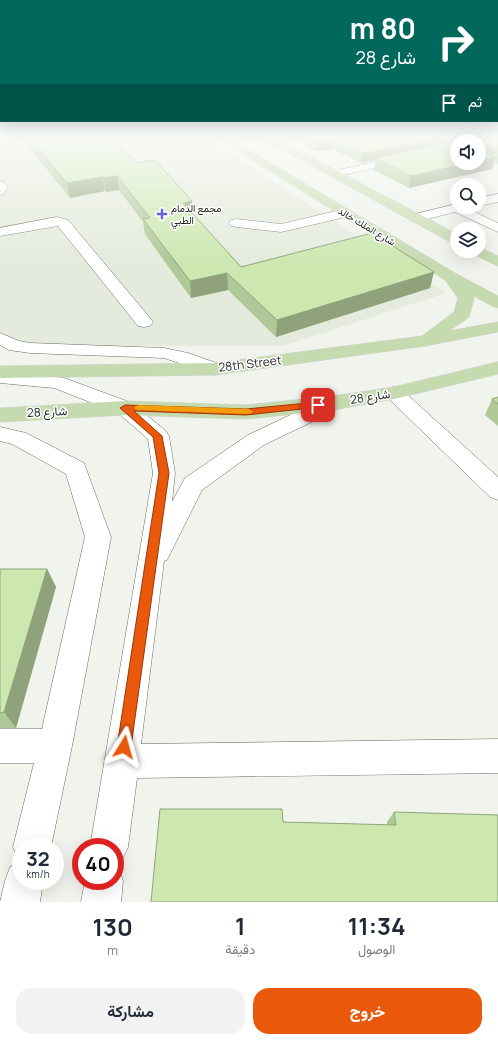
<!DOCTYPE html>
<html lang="ar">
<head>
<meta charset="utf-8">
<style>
  :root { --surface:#fff; --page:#f2f2f3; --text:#1f2937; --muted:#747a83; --accent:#ea580c }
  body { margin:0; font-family:Manrope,Vazirmatn,sans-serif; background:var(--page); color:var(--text); direction:rtl; height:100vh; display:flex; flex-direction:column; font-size:15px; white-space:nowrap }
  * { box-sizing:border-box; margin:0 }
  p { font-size:13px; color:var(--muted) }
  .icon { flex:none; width:22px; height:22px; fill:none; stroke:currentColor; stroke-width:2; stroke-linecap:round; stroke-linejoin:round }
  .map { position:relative; height:902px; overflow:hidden; direction:ltr }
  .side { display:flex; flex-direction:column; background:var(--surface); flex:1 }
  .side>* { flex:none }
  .hud { position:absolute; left:0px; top:0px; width:498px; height:122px; box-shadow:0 4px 16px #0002; direction:rtl; background:#00695c; color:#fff; overflow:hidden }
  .buttons { position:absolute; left:450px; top:134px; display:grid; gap:8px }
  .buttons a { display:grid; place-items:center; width:36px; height:36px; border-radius:50%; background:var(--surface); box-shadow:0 4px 16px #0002; font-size:20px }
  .speed { position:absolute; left:12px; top:838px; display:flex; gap:8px; font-size:20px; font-weight:700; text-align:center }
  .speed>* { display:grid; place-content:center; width:52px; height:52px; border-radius:50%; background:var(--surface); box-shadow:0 4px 16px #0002; line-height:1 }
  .speed small { font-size:10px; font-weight:400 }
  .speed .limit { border:6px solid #d22; background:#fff; color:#111 }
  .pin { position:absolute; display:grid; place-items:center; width:34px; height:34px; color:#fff; margin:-17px; border-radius:8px; box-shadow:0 2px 6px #0006 }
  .me { position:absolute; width:44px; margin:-22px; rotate:8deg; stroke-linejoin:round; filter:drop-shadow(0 0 3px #0008) }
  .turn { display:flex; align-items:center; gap:14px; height:84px; padding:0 16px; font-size:18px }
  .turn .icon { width:52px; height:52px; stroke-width:2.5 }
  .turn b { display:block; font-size:28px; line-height:34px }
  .then { display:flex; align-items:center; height:38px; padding:0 16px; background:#0003; gap:8px; font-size:15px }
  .eta { display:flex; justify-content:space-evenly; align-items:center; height:68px; text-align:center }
  .eta b { font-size:24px; font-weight:700; line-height:28px }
  .button { display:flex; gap:8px; margin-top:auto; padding:8px 16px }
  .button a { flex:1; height:46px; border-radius:16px; background:var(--accent); color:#fff; font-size:16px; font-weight:700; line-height:46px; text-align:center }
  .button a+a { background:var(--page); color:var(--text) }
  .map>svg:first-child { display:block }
  .built { fill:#e4ebdc }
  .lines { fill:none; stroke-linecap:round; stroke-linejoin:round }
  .minor-casing { stroke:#686c65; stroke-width:1 }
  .major-casing { stroke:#d2d2d2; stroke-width:1 }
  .minor { fill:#fff; fill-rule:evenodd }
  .major { fill:#c6dab0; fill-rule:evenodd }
  .wall { fill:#afc897; fill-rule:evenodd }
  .shaded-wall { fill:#8fa27b }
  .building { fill:#cce8b0; stroke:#8fa27b }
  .route { fill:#ea580c; stroke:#983908 }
  .slow { fill:#f59e0b }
  .poi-dot { fill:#6564dd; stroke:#fff; stroke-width:1.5 }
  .labels { text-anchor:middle; stroke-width:3; stroke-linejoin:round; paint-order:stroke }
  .far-poi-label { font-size:10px; fill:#1e201d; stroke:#fff; text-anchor:start }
  .far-street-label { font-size:10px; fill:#1e201d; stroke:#fff }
  .street-label { font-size:12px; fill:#1e201d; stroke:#fff }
</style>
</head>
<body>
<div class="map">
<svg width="498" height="902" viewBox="0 0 498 902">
  <rect width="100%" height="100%" fill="#f0f4ec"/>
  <path class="built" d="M0,135h201l245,158 -163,53h-283z"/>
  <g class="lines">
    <defs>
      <path id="minor" d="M457,144v6l-123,27 -4,-1 -2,-2 2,-2 4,-1z
        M0,181l4,1 4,5 -4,7 -4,1z
        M498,194v8l-19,4v-8z
        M457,204v3h10l-1,1 32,15v9l-43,-20 -39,10 -5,-1 -1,-3 1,-3z
        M345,209l5,1 1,3 -1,3 -69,16 -45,-5 -5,-1 -2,-3 2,-3 5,-1 45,5z
        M57,217l11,3 82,98 3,4 -3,4 -6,1 -6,-1 -80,-100 -58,10v-8z
        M0,333l19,8 11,2 134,5 24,5 34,12 2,4 -2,4 -7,2 -51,-17 -134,-5 -21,-3 -9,-5z
        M0,371l64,7 68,25 34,28 3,5 6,37 -3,29 13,-24 63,-43 78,-37 7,-2 7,2 3,5 -3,5 -76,37 -62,45 -35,70 -3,1 -23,183 357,-5v34l-361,5 -9,69 -6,13 -7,3v-16h-25l63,-374 -5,-34 -30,-26 -64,-25 -54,-5z
        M394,387l7,2 97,88v23l-8,-3 -103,-100 -3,-4 3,-4z
        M0,427l26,6 58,30 27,74 -39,209 -21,101h-30v14l-2,-1 -6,-13 21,-84h-34v-34h42l43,-192 -19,-63 -54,-30 -12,-3z
        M21,863v18h22l-3,21h-40l5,-21 5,-14z
        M115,866l3,1 5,14 -2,21h-40l4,-21h30z"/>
      <path id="major" d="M212,135h12l231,138 43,23v12l-6,-2 -20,-11 2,3 -4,16 -2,4 -19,13 49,-9v10l-73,14 -210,29 -215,3v-12l215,-3 207,-27 32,-24 4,-14 -13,-18z
        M256,135h13l188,99v10l-5,-1z
        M479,247l19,9v10l-25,-12 -2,-3h8z
        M498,362v12l-104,25 -61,11 -87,9 -121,-4 -125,7v-14l125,-7 121,4 87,-9 61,-9z"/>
    </defs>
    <use href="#minor" class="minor-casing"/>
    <use href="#major" class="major-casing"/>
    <use href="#minor" class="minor"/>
    <use href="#major" class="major"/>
  </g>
  <path class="wall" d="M6,135h99l88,80 48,52 189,21 -154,49 -48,-47 -37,8 -46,-64 -2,-12 -24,-32 -13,2 -1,-1 -35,7 -48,-59 -14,2z
    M291,135h150l2,8 15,-3 1,-5h39v29l-4,-2 -2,7 -83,19 -35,-18 1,-10 -14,3 -28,-14 -18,2zM457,141h22v22z
    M498,397v29l-13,-11 7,-16z
    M0,569h47l9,18 -40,141h-16z
    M394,812l104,90 -215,-80 104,3v-3z"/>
  <path class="shaded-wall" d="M6,135h15l1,4 -14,2z
    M445,137l-2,9 -68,12v2l-14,3 2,-9z
    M334,140l-1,9 -18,2 1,-9z
    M495,157l-3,12 -83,19 2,-12 58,-13h10v-2z
    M117,176l2,14 -13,2 -2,-14z
    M103,177l2,14 -35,7 -3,-15z
    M192,201l1,15 -10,-13z
    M434,272l-4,16 -154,49 1,-17z
    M227,273l1,17 -37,8 -1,-17z
    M47,569l9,18 -40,141 -12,-16z"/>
  <path class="building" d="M26,135h79l32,28 18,-3 37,41 -9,2 58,64 131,-34 62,39 -157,48 -50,-47 -37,8 -47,-62 7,-1 -33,-42 -13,2 -1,-1 -36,6z
    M305,135h136l4,2 -82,17 -29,-14 -18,2z
    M461,135h37v16l-19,-8v-2h-6l-12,-5z
    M458,140l2,1h-3v22h12l-58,13 -36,-18z
    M479,150l16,7 -16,4z
    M498,397v7l-6,-5z
    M0,569h47l-43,143 -4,1z
    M160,809h122l1,13 113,3 -2,-13 104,3v87h-347z"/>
  <linearGradient id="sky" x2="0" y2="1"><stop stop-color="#88b4bd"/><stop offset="0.52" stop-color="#f8faf6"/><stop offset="1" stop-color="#f8faf6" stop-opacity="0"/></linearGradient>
  <rect width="498" height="262" fill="url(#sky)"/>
  <path class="route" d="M318,402l4,3 -1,2 -75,8 -112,-4 28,25 7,37 -38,274 -2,4 -5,3 -4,-3 -3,-4 42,-274 -6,-36 -33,-29 5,-3 121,4z"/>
  <path class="slow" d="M139,405l110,4 4,3 -4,2 -113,-4 -2,-2 2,-2z"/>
  <path class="poi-dot" d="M160 208h4v4h4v4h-4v4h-4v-4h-4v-4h4z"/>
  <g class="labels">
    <g class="far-poi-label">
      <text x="171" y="212">مجمع الدمام<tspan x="171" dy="12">الطبي</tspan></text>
    </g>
    <g class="far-street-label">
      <text transform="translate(367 226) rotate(31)" y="4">شارع الملك خالد</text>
    </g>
    <g class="street-label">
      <text transform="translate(250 364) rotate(-7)" y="4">28th Street</text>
      <text transform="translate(370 397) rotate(-9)" y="4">شارع 28</text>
      <text transform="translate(47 412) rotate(-3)" y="4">شارع 28</text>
    </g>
  </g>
</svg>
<div class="buttons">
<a><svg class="icon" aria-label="sound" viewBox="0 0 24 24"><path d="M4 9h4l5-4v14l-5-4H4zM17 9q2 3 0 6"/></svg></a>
<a><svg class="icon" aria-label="search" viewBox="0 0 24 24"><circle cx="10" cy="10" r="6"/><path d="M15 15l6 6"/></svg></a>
<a><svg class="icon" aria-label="layers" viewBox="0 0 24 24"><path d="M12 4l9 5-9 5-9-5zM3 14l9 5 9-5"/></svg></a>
</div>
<div class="speed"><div>32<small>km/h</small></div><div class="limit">40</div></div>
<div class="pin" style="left:318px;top:405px;background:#d93025"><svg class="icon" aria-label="arrive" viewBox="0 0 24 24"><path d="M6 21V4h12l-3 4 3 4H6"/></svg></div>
<svg class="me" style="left:124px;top:747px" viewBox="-20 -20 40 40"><path d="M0-17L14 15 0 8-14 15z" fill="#ea580c" stroke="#fff" stroke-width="4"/></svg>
<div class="hud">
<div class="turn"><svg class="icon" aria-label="right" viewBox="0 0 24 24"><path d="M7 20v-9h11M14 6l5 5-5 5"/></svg><div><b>80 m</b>شارع 28</div></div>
<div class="then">ثم<svg class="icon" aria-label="arrive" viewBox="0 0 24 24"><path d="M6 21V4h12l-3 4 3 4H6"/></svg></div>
</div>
</div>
<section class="side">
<div class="eta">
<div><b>11:34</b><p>الوصول</p></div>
<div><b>1</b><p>دقيقة</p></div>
<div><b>130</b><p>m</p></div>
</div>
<div class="button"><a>خروج</a><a>مشاركة</a></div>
</section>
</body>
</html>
